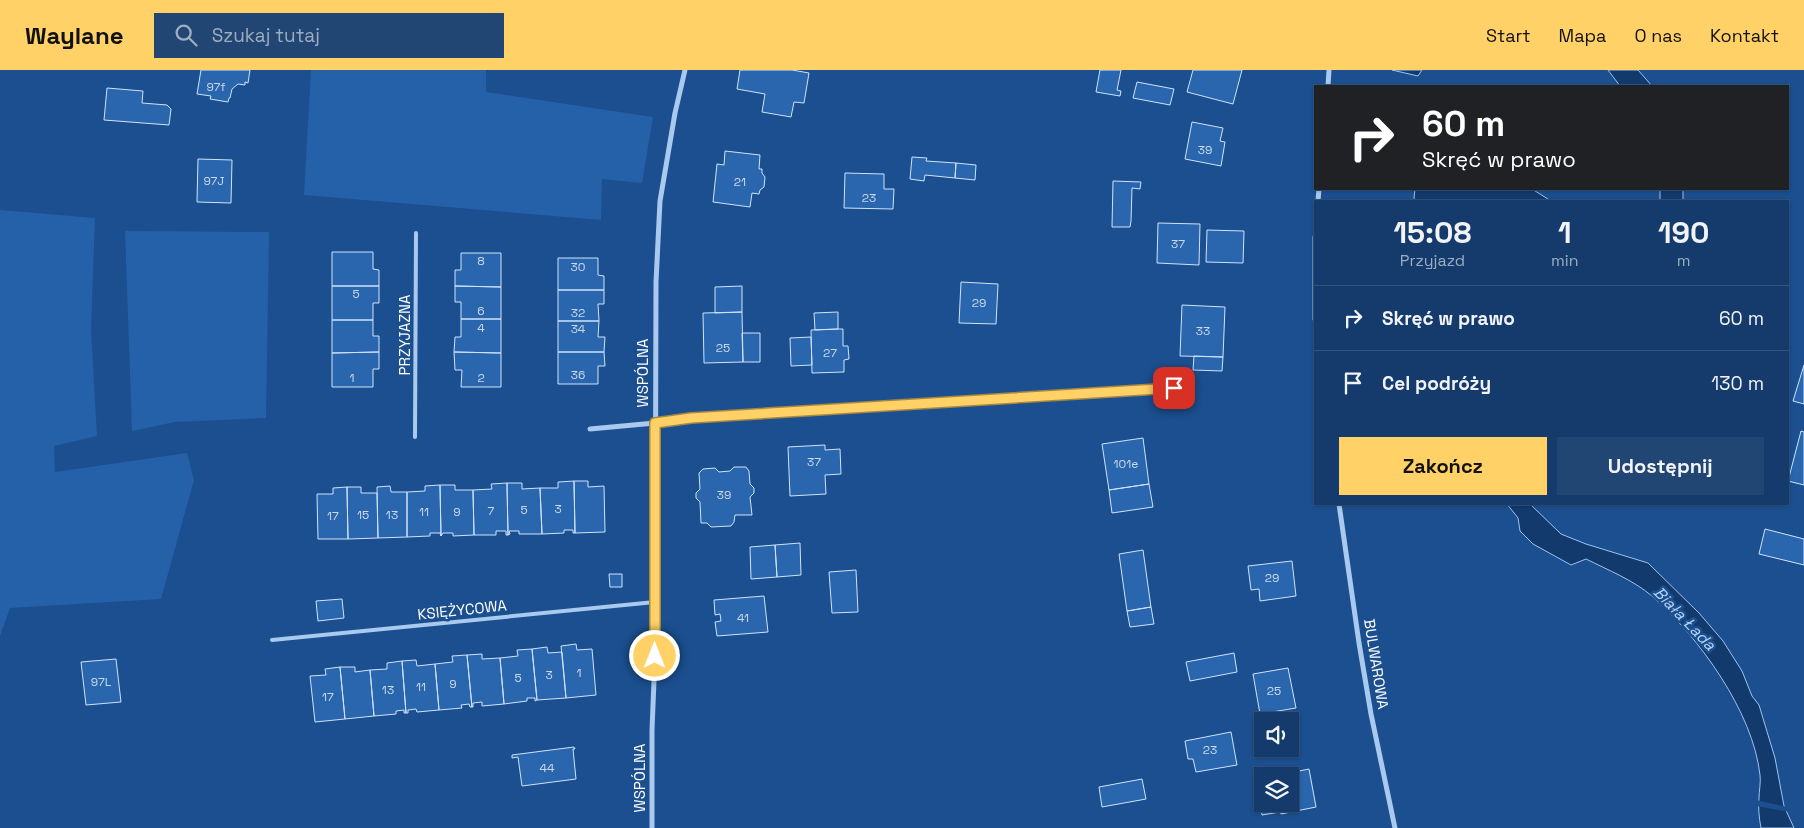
<!DOCTYPE html>
<html lang="pl">
<head>
<meta charset="utf-8">
<style>
  :root { --surface:#143b6b; --page:#214673; --text:#f1f3f6; --muted:#9dadc1; --line:#33557e; --accent:#ffd166 }
  body { margin:0; font-family:"Space Grotesk",sans-serif; background:var(--page); color:var(--text); height:100vh; display:flex; flex-direction:column; font-size:19px; white-space:nowrap }
  * { box-sizing:border-box; margin:0 }
  p { font-size:16px; color:var(--muted) }
  .icon { flex:none; width:28px; height:28px; fill:none; stroke:currentColor; stroke-width:2; stroke-linecap:round; stroke-linejoin:round }
  .map { position:relative; flex:1; overflow:hidden }
  .details { position:absolute; left:1314px; top:130px; width:475px; height:305px; display:flex; flex-direction:column; background:var(--surface); border-radius:0px; box-shadow:0 1px 4px #0004,0 0 0 1px var(--line) }
  .details>* { flex:none }
  .hud { position:absolute; left:1314px; top:15px; width:475px; height:105px; border-radius:0px; box-shadow:0 1px 4px #0004,0 0 0 1px var(--line); background:#202124; color:#fff; overflow:hidden }
  .controls { position:absolute; left:1254px; top:642px; display:grid; gap:10px }
  .controls a { display:grid; place-items:center; width:45px; height:45px; border-radius:0px; background:var(--surface); box-shadow:0 1px 4px #0004,0 0 0 1px var(--line); font-size:25px }
  .pin { position:absolute; display:grid; place-items:center; width:42px; height:42px; color:#fff; margin:-21px; border-radius:10px; box-shadow:0 2px 8px #0006 }
  .me { position:absolute; width:55px; margin:-28px; rotate:0deg; stroke-linejoin:round; filter:drop-shadow(0 0 4px #0008) }
  .turn { display:flex; align-items:center; gap:18px; height:105px; padding:0 25px; font-size:22px }
  .turn .icon { width:65px; height:65px; stroke-width:2.5 }
  .turn b { display:block; font-size:35px; line-height:42px }
  .eta { display:flex; justify-content:space-evenly; align-items:center; height:85px; text-align:center }
  .eta b { font-size:30px; font-weight:700; line-height:35px }
  .cta { display:flex; gap:10px; margin-top:auto; padding:10px 25px }
  .cta a { flex:1; height:58px; border-radius:0px; background:var(--accent); color:#111; font-size:20px; font-weight:700; line-height:58px; text-align:center }
  .cta a+a { background:var(--page); color:var(--text) }
  ul { padding:0; list-style:none }
  li { display:flex; align-items:center; gap:15px; height:65px; padding:0 25px; border-top:1px solid var(--line) }
  li div { flex:1 }
  li b { display:block; font-size:19px }
  li em { font-style:normal }
  header { display:flex; align-items:center; gap:30px; box-sizing:border-box; height:70px; padding:0 25px; background:var(--accent); color:#111 }
  header strong { font-size:24px }
  nav { display:flex; gap:28px; margin-inline-start:auto; font-size:18px }
  .search { width:350px; height:45px; background:var(--page); display:flex; align-items:center; gap:12px; box-sizing:border-box; padding:0 18px; border-radius:0px; color:var(--muted); font-size:19px }
  .map>svg:first-child { display:block }
  .green { fill:#2461a8 }
  .water { fill:#123a6d; stroke:#9cc4f0 }
  .pier { fill:#1b4f8f }
  .building { fill:#2a66ad; stroke:#cfe3fa }
  .lines { fill:none; stroke-linecap:round; stroke-linejoin:round }
  .service { stroke:#a9c9ee; stroke-width:4 }
  .minor { stroke:#a9c9ee; stroke-width:5 }
  .route-casing { stroke:#a68842; stroke-width:12 }
  .route { stroke:#ffd166; stroke-width:9 }
  .labels { text-anchor:middle; stroke-width:5; stroke-linejoin:round; paint-order:stroke }
  .number-label { font-size:12px; fill:#cad9ea }
  .street-label { font-size:15px; fill:#fff; stroke:#1b4f8f }
  .water-label { font-size:16px; font-style:italic; fill:#b5d3f5; stroke:#1b4f8f }
</style>
</head>
<body>
<header>
<strong>Waylane</strong>
<div class="search"><svg class="icon" aria-label="search" viewBox="0 0 24 24"><circle cx="10" cy="10" r="6"/><path d="M15 15l6 6"/></svg>Szukaj tutaj</div>
<nav><a>Start</a><a>Mapa</a><a>O nas</a><a>Kontakt</a></nav>
</header>
<div class="map">
<svg width="1804" height="758" viewBox="0 0 1804 758">
  <rect width="100%" height="100%" fill="#1b4f8f"/>
  <path class="green" d="M311,0h175v22l167,25 -11,66 -40,-4 -1,41 -297,-25z
    M0,140l95,8 -4,112 6,106 -43,10 1,26 132,-19 7,27 -33,119 -151,9 -10,28z
    M125,161l144,1 -3,186 -91,4 -43,9z"/>
  <path class="water" d="M1392,0h30l-4,6z
    M1608,0h30l14,16h-32z
    M1415,119h117l19,12h-135l-2,-3z
    M1660,119h23v12h-23z
    M1507,434h23l31,30 25,10 62,19 51,50 24,28 19,30 10,25 7,9 16,53 9,48 10,22h-33c-2,-10 -3,-21 -2,-30 0,-7 2,-16 1,-23 -7,-63 -61,-138 -108,-179 -19,-16 -44,-26 -66,-37l-15,6 -38,-21 -13,-13 -2,-13z"/>
  <path class="pier" d="M1756,730l31,7 3,5 -34,-6z"/>
  <path class="building" d="M201,0h49l-2,13 -3,-1v3l-7,-1 -6,5 -2,9h-1l-1,4 -18,-3 1,-3 -14,-2z
    M740,0h52l17,3 -5,30 -10,-1 -3,15 -29,-5 3,-18 -28,-5z
    M1100,0h21l-4,20 4,1 -1,5 -24,-4z
    M1193,0h49l-9,34 -46,-12z
    M1137,12l37,7 -4,16 -37,-7z
    M107,18l36,3 -1,12 25,2 4,4 -2,16 -65,-5z
    M1192,52l31,6 -3,13 5,1 -4,24 -36,-7z
    M725,81l35,4 -1,14h3v4l3,4 -1,10 -4,3 -1,4 -7,-1 -2,14 -37,-5 4,-38 7,1z
    M912,87l15,1 -1,3 30,2 -1,15 -30,-3 -1,6 -14,-2z
    M198,89l34,1 -1,43 -34,-1z
    M956,93l20,2 -1,15 -20,-2z
    M845,103l39,1v15h10l-1,20 -49,-1z
    M1113,111l28,1 -1,7 -8,-1 -1,33 -1,6h-18z
    M1158,153l42,1 -1,41 -42,-2z
    M1207,160l37,1 -1,32 -37,-1z
    M332,182h41v17l6,1v16h-47z
    M461,183h40v34l-46,-1v-16h6z
    M558,188h40v17l6,1v14h-46z
    M961,212l37,2 -2,40 -37,-1z
    M332,216h47v17h-6v17h-41z
    M455,216l46,1v32h-40v-17h-6z
    M742,216v26l-27,1v-26z
    M558,220h46v14h-6l1,17h-41z
    M1182,235l43,2 -2,50 -43,-1z
    M742,242l1,50 -39,1 -1,-50z
    M838,242v17l-23,1 -1,-17z
    M461,249h40v34l-47,-1 1,-15h6z
    M332,250h41v16h6v16l-47,1z
    M558,251h41l-1,16h7l-1,15h-46z
    M838,259h5v17h5l1,13 -5,1v12l-32,1 -1,-43z
    M742,263h18v29h-17z
    M811,267l1,28 -21,1 -1,-28z
    M379,282v17h-6v18h-41v-34z
    M454,282l47,1v34h-40l1,-17h-7z
    M558,282h46l1,14h-7v18h-40z
    M1194,286l29,1 -1,14 -29,-1z
    M1804,295v39l-11,-3z
    M1801,361l3,1v53l-16,-4z
    M1143,368l6,46 -40,6 -7,-46z
    M825,375v5l15,-1 1,25 -16,1 1,19 -36,2 -2,-49z
    M734,397h12l3,4 1,13 4,4v5l-4,4 2,18h-17l-1,7 -3,4 -20,1 -4,-4h-6l-1,-21 -4,-4v-5l4,-4 -1,-16 4,-4 12,-1 4,4 11,-1z
    M574,411l1,52h-2v-3h-9v3l-22,1 -2,-46h18v-6z
    M574,411h14v6l16,-1 1,46 -30,1z
    M507,413l1,52h-2v-4h-10v4h-22l-1,-45 19,-1 -1,-5z
    M507,413h15v6l18,-1 2,46h-23v-3h-10l1,3 -2,1z
    M1149,414l4,23 -41,6 -3,-23z
    M440,415l1,51 -1,-3h-10v3l-23,1v-45l18,-1v-5z
    M440,415h15v5h18l1,45 -21,1v-3h-10l-2,3z
    M390,416l1,6h16v45l-29,1 -1,-51z
    M347,417h14v6h16l1,45 -30,1z
    M347,417l1,52h-30l-1,-45h16v-6z
    M1765,459l39,10v26l-45,-11z
    M800,473l1,32 -24,2 -2,-32z
    M775,475l2,32 -26,2 -1,-32z
    M1143,480l8,57 -24,4 -8,-57z
    M1292,491l4,35 -36,5 -1,-12 -8,1 -3,-24z
    M856,500l2,42 -26,1 -3,-41z
    M609,504h13v13h-12z
    M764,526l4,36 -51,4 -2,-14 6,-1 -1,-7 -5,1 -1,-15z
    M342,529l2,19 -26,3 -2,-20z
    M1151,537l3,17 -24,3 -3,-16z
    M576,574l1,6 15,-1 4,46 -30,3 -5,-52z
    M547,577l1,6 14,-1 4,46 -29,2 -5,-51z
    M532,579l5,51 -2,1v-3h-8v3l-23,3 -4,-46 18,-2 -1,-6z
    M1234,583l3,19 -47,9 -4,-19z
    M482,584v5l18,-1 4,46 -22,2v-4l-9,1v4h-1l-5,-52z
    M467,585l5,52h-2l-1,-3 -8,1 1,3 -23,2 -4,-46 18,-2 -1,-6z
    M116,589l5,43 -35,3 -5,-43z
    M416,590l1,6 18,-2 4,46 -22,2 -1,-3 -8,1v3h-2l-4,-52z
    M402,591l4,52h-2v-3l-8,1v3l-22,2 -4,-46 17,-1v-6z
    M340,597l5,52 -30,3 -5,-46 16,-1 -1,-6z
    M340,597h15v5l15,-2 4,46 -29,3z
    M1288,598l8,40 -36,6 -7,-40z
    M1231,662l6,33 -41,7 -3,-13h-5l-3,-18z
    M574,677l1,2h-2l3,30 -54,7 -4,-29 -6,1v-3z
    M1309,699l7,38 -35,7 -2,-10h11v-28h-16z
    M1142,709l4,20 -44,8 -3,-20z
    M1262,721v13h17l1,8 -18,3 -4,-23z"/>
  <g class="lines">
    <path class="service" d="M655,353l36,-6 483,-29
      M415,367l1,-204
      M272,570l383,-38"/>
    <path class="minor" d="M1328,16l1,-16
      M1318,131l1,-12
      M1315,167v82
      M590,359l65,-6
      M1339,434l20,139 12,71 24,114
      M652,758v-98l3,-74 1,-374 4,-81 15,-88 10,-43"/>
  </g>
  <g class="lines">
    <defs>
      <path id="route" d="M655,586v-233l36,-5 483,-30"/>
    </defs>
    <use href="#route" class="route-casing"/>
    <use href="#route" class="route"/>
  </g>
  <g class="labels">
    <g class="number-label">
      <text x="216" y="21">97f</text>
      <text x="1205" y="84">39</text>
      <text x="214" y="115">97J</text>
      <text x="740" y="116">21</text>
      <text x="869" y="132">23</text>
      <text x="1178" y="178">37</text>
      <text x="481" y="195">8</text>
      <text x="578" y="201">30</text>
      <text x="356" y="228">5</text>
      <text x="979" y="237">29</text>
      <text x="481" y="245">6</text>
      <text x="578" y="247">32</text>
      <text x="481" y="262">4</text>
      <text x="578" y="263">34</text>
      <text x="1203" y="265">33</text>
      <text x="723" y="282">25</text>
      <text x="830" y="287">27</text>
      <text x="578" y="309">36</text>
      <text x="352" y="312">1</text>
      <text x="481" y="312">2</text>
      <text x="814" y="396">37</text>
      <text x="1126" y="398">101e</text>
      <text x="724" y="429">39</text>
      <text x="558" y="443">3</text>
      <text x="524" y="444">5</text>
      <text x="491" y="445">7</text>
      <text x="424" y="446">11</text>
      <text x="457" y="446">9</text>
      <text x="363" y="449">15</text>
      <text x="392" y="449">13</text>
      <text x="333" y="450">17</text>
      <text x="1272" y="512">29</text>
      <text x="743" y="552">41</text>
      <text x="579" y="607">1</text>
      <text x="549" y="609">3</text>
      <text x="518" y="612">5</text>
      <text x="101" y="616">97L</text>
      <text x="453" y="618">9</text>
      <text x="421" y="621">11</text>
      <text x="388" y="624">13</text>
      <text x="1274" y="625">25</text>
      <text x="328" y="631">17</text>
      <text x="1210" y="684">23</text>
      <text x="547" y="702">44</text>
    </g>
    <g class="street-label">
      <text transform="translate(405 265) rotate(-90)" y="5">PRZYJAZNA</text>
      <text transform="translate(643 303) rotate(-90)" y="5">WSPÓLNA</text>
      <text transform="translate(462 540) rotate(-6)" y="5">KSIĘŻYCOWA</text>
      <text transform="translate(1376 594) rotate(81)" y="5">BULWAROWA</text>
      <text transform="translate(640 708) rotate(-90)" y="5">WSPÓLNA</text>
    </g>
    <g class="water-label">
      <text transform="translate(1685 548) rotate(46)" y="6">Biała Łada</text>
    </g>
  </g>
</svg>
<div class="controls">
<a><svg class="icon" aria-label="sound" viewBox="0 0 24 24"><path d="M4 9h4l5-4v14l-5-4H4zM17 9q2 3 0 6"/></svg></a>
<a><svg class="icon" aria-label="layers" viewBox="0 0 24 24"><path d="M12 4l9 5-9 5-9-5zM3 14l9 5 9-5"/></svg></a>
</div>
<div class="pin" style="left:1174px;top:318px;background:#d93025"><svg class="icon" aria-label="arrive" viewBox="0 0 24 24"><path d="M6 21V4h12l-3 4 3 4H6"/></svg></div>
<svg class="me" style="left:655px;top:586px" viewBox="-20 -20 40 40"><circle r="17" fill="#ffd166" stroke="#fff" stroke-width="3"/><path d="M0-11L8 9 0 5-8 9z" fill="#fff"/></svg>
<div class="hud">
<div class="turn"><svg class="icon" aria-label="right" viewBox="0 0 24 24"><path d="M7 20v-9h11M14 6l5 5-5 5"/></svg><div><b>60 m</b>Skręć w prawo</div></div>
</div>
<section class="details">
<div class="eta">
<div><b>15:08</b><p>Przyjazd</p></div>
<div><b>1</b><p>min</p></div>
<div><b>190</b><p>m</p></div>
</div>
<ul>
<li><svg class="icon" aria-label="right" viewBox="0 0 24 24"><path d="M7 20v-9h11M14 6l5 5-5 5"/></svg><div><b>Skręć w prawo</b></div><em>60 m</em></li>
<li><svg class="icon" aria-label="arrive" viewBox="0 0 24 24"><path d="M6 21V4h12l-3 4 3 4H6"/></svg><div><b>Cel podróży</b></div><em>130 m</em></li>
</ul>
<div class="cta"><a>Zakończ</a><a>Udostępnij</a></div>
</section>
</div>
</body>
</html>
